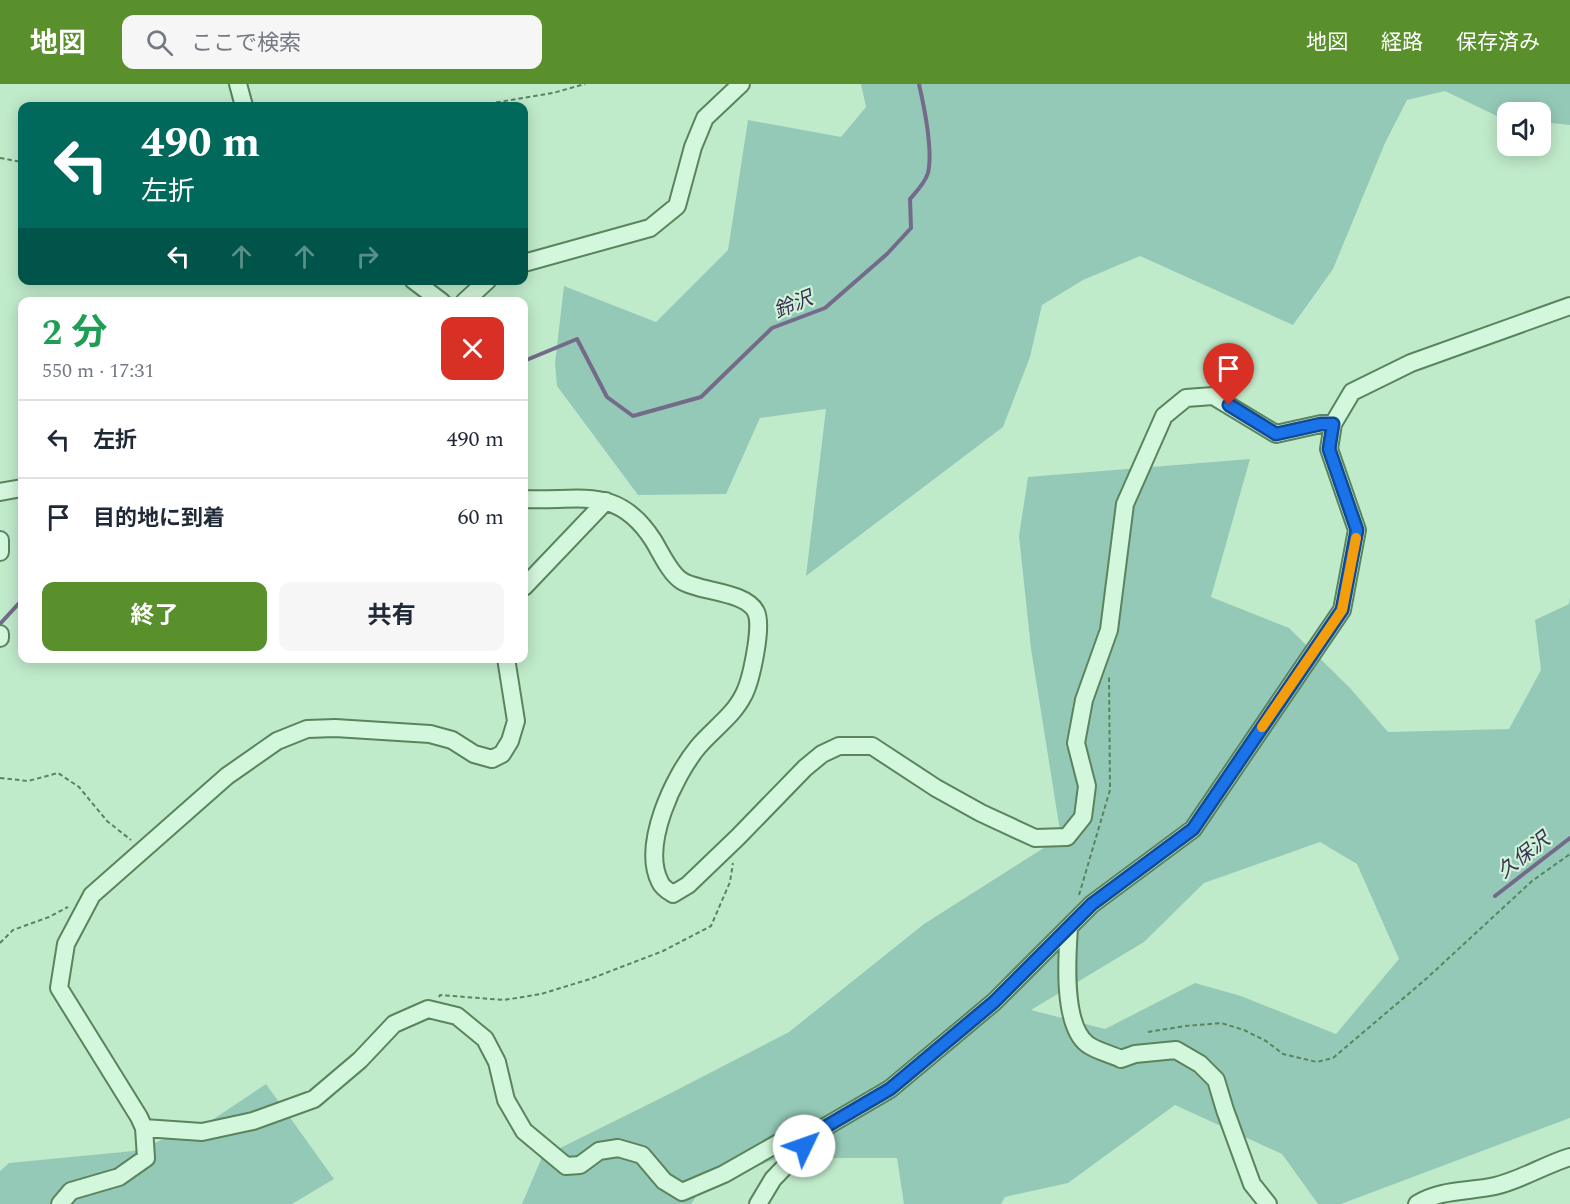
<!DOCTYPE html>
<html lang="ja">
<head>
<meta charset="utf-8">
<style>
  :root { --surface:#fff; --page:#f6f6f7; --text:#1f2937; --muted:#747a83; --line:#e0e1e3; --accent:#59902c }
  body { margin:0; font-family:Spectral,"Noto Sans JP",serif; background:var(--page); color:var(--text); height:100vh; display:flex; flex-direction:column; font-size:22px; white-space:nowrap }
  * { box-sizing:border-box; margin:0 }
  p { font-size:20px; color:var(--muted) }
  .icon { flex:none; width:33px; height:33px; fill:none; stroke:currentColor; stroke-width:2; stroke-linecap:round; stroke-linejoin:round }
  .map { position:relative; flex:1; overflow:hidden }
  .sheet { position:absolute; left:18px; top:213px; width:510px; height:366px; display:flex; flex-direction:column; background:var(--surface); border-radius:12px; box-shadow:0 3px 15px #0003 }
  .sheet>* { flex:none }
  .guide { position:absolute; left:18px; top:18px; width:510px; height:183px; border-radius:12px; box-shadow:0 3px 15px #0003; background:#00695c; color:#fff; overflow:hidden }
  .controls { position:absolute; left:1497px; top:18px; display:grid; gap:12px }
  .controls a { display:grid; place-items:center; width:54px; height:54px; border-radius:12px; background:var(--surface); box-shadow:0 3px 15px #0003; font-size:30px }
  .pin { position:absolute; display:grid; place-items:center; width:51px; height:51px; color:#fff; margin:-62px -26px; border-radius:50% 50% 50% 0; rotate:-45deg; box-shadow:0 0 6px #0007 }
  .pin .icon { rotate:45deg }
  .me { position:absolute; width:66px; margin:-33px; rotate:48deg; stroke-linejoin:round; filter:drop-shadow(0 0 4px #0008) }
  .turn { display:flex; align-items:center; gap:21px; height:126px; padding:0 24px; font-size:27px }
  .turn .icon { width:78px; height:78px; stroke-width:2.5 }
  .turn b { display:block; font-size:42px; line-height:51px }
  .lanes { display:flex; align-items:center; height:57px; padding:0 24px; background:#0003; justify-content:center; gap:30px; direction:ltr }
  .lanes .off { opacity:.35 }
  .round { display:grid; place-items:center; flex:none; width:63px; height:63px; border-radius:12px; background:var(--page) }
  .head { display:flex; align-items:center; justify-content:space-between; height:102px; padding:0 24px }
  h1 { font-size:36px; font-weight:700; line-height:45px; color:#1e9e55 }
  .cta { display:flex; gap:12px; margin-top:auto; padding:12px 24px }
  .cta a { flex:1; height:69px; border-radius:12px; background:var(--accent); color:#fff; font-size:24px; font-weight:700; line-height:69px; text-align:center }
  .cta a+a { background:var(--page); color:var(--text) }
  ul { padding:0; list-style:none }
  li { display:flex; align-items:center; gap:18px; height:78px; padding:0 24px; border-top:2px solid var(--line) }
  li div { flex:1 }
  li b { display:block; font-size:22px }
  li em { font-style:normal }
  header { display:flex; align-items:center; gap:36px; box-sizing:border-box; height:84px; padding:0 30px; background:var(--accent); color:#fff }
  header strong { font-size:28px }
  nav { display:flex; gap:33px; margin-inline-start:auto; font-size:21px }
  .search { width:420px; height:54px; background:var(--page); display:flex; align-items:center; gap:15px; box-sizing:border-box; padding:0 21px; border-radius:12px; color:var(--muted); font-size:22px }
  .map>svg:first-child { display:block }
  .green { fill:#95c9b7; fill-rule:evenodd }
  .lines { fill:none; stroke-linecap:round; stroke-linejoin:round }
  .stream { stroke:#746b8b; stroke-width:4 }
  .minor-casing { stroke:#59845c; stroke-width:20 }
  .path { stroke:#59845c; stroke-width:2; stroke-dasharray:4.5 3; stroke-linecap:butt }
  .minor { stroke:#d3f7dc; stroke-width:16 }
  .route-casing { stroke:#114b97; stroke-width:15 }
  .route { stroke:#1a73e8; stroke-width:10 }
  .slow { stroke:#f59e0b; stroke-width:10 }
  .labels { text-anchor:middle; stroke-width:4.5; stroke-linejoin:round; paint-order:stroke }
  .water-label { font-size:20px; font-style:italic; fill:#3f2d53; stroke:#cff3d9 }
</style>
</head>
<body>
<header>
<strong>地図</strong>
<div class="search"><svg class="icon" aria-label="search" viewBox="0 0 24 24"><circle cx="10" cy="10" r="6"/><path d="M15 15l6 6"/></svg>ここで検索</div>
<nav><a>地図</a><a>経路</a><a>保存済み</a></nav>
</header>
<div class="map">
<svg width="1570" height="1120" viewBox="0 0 1570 1120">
  <rect width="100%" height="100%" fill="#c0ebcb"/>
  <path class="green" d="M861,0h709v41l-29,-3 -1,-10h-32l-1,6 -8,-1 -54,-26 -38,9 -22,43 -52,126 -40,56 -153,-69 -57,24 -41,25 -12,52 -27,70 -197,149 20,-167 -66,9 -34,76 -88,1 -81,-109 -2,-23 9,-77 92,36 72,-72 20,-130 93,17 25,-30z
    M1250,375l-39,138 78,31 61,60 38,44 121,-3 32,-59 -6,-50 34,-16 1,-7v521l-229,86h-23l-36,-50 -107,-49 -107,78 -63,14 -4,7h-97l-7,-46h-120l-77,33 -9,13h-169l20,-47 123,-61 124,-64 135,-108 137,-87 -30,-188 -12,-113 9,-59zM1320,758l37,22 42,95 -63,75 -95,-38 -46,-13 -90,46 -74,-19 113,-68 60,-59z
    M266,1000l68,95 -42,25h-292v-33l9,-8 124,-12 76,-29z"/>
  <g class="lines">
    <path class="stream" d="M524,277l53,-22 30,58 26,19 68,-19 71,-69 53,-20 62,-54 24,-26 -1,-29c6,-7 15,-16 18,-26 5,-22 -4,-67 -9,-89
      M0,540l22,-24
      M1495,812l75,-58"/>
    <defs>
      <path id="minor" d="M238,0l6,22
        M524,179l126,-35 27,-22 16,-59 12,-29 36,-34
        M413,196l29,22
        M464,218l24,-22
        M0,408l22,-4
        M524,415c55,3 93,-15 129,41 7,11 17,34 29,41 17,11 64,10 74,31 7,14 -5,70 -13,84 -10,20 -31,34 -45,51 -24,29 -57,98 -38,135 2,5 8,9 13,12l15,-9 50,-48 67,-69 17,-14 17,-8h33l64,42 45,25 54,25 32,-1 16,-20 4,-31 -11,-43 8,-43 25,-70 16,-126 39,-88 22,-18 27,-2 63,38 45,-10h12
        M0,456v12
        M524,503l82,-86
        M0,550v4
        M1069,844c-2,28 -7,96 18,116 9,7 24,10 34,15l14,-5 41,-4 24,14 16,16 9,30 27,74 16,20
        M144,1044l58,4 51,-11 61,-22 46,-39 34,-36 34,-15 29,7 28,23 12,23 9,38 18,31 42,35 14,-1 19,-14 19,-3 24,7 22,26 18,11 42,-18 72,-41 24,-3
        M60,1120l11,-13 48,-14 27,-19 -2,-30 -5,-11 -80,-129 7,-44 26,-49 135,-119 50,-35 30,-12 28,-1 95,6 22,6 22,14 18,5 10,-5 8,-13 6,-20 -10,-63
        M758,1120l15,-25 47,-49 70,-41 104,-87 98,-98 101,-75 149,-219 15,-80 -28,-81 4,-25 19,-32 59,-29 159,-57
        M1417,1120c24,-15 51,-12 78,-18 26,-6 49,-21 75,-29"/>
    </defs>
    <use href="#minor" class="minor-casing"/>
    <path class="path" d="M474,22l79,-13 32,-9
      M0,74l22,4
      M0,694l28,3 30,-8 21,14 28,34 24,19
      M1079,811l31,-105 -1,-115
      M0,859l13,-13 36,-13 19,-10
      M439,913l1,-2 64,5 37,-6 49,-15 73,-28 48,-25 19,-44 3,-19
      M1148,948l37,-6 36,-3 23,7 22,11 17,13 34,8 16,-4 93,-79 106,-98 38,-27"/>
    <use href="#minor" class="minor"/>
  </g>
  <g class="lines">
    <defs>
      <path id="route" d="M804,1062l16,-16 70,-41 104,-87 98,-98 101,-75 149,-219 15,-80 -28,-81 4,-25h-12l-45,10 -47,-29"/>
    </defs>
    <use href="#route" class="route-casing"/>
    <use href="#route" class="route"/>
    <path class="slow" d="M1262,643l80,-117 14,-72"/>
  </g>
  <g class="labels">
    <g class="water-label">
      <text transform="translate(793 220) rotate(-22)" y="7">鈴沢</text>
      <text transform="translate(1523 771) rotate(-38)" y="7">久保沢</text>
    </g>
  </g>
</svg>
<div class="controls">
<a><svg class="icon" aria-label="sound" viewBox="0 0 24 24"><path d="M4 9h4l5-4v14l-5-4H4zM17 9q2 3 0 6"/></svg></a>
</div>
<div class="pin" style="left:1229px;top:321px;background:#d93025"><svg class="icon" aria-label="arrive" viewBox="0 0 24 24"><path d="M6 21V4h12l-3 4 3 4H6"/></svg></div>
<svg class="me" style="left:804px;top:1062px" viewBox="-20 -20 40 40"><circle r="19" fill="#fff"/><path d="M0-13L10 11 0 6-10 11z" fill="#1a73e8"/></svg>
<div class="guide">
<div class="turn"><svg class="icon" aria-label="left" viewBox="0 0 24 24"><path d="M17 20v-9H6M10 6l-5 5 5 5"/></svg><div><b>490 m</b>左折</div></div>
<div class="lanes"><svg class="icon" aria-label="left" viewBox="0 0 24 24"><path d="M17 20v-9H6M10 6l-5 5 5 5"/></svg><svg class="icon off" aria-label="ahead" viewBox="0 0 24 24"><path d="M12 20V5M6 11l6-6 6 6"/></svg><svg class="icon off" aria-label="ahead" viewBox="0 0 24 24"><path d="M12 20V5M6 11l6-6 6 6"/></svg><svg class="icon off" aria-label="right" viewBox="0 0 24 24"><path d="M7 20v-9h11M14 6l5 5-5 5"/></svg></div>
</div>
<section class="sheet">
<div class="head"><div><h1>2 分</h1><p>550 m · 17:31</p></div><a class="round" style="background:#d93025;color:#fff"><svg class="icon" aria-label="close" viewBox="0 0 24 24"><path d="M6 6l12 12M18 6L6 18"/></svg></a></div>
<ul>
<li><svg class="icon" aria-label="left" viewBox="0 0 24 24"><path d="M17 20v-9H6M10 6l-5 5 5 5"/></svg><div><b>左折</b></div><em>490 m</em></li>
<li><svg class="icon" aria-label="arrive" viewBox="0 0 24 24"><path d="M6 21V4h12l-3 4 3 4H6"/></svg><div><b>目的地に到着</b></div><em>60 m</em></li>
</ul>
<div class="cta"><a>終了</a><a>共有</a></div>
</section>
</div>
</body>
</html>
